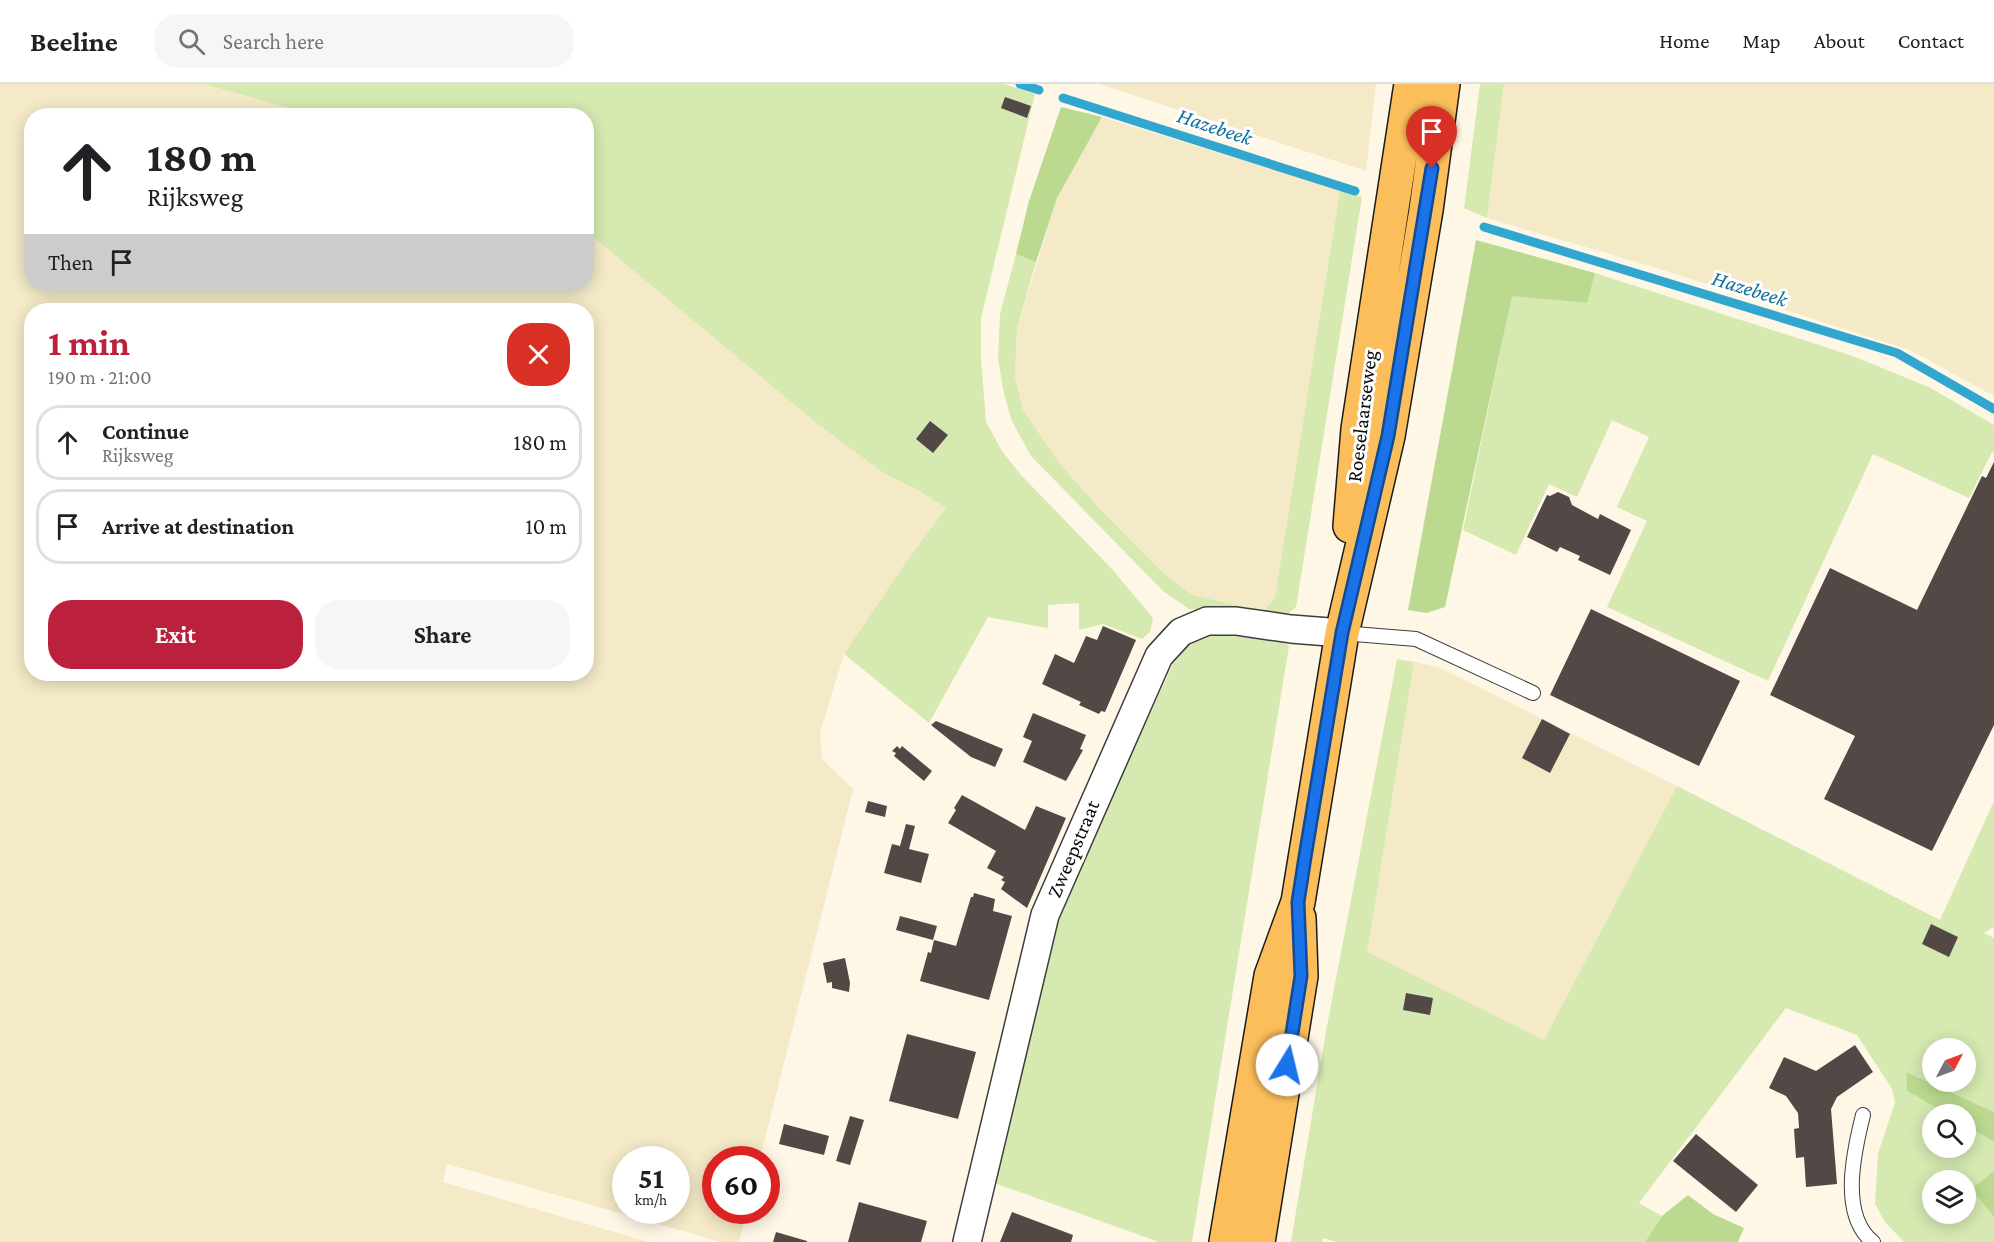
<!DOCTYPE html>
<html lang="en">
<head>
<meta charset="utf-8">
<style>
  :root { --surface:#fff; --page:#f6f6f6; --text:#202124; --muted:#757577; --line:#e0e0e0; --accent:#bb213d }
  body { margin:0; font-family:"Crimson Pro",serif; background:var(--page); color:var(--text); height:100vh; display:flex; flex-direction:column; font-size:22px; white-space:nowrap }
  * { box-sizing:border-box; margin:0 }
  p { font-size:20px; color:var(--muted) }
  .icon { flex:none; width:33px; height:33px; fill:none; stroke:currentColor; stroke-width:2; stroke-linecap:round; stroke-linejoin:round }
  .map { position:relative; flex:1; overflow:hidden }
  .drawer { position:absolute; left:24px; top:219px; width:570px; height:378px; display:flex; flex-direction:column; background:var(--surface); border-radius:24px; box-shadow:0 3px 15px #0003 }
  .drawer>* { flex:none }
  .top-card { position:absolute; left:24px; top:24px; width:570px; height:183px; border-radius:24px; box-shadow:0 3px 15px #0003; background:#fff; color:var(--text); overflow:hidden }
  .needle { width:39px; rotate:49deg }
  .fabs { position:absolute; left:1922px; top:954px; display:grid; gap:12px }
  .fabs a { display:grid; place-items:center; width:54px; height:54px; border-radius:50%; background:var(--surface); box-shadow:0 3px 15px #0003; font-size:30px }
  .speed { position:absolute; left:612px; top:1062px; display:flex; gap:12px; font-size:30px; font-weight:700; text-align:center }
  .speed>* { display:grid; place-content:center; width:78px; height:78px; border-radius:50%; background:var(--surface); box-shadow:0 3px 15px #0003; line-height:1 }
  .speed small { font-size:15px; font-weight:400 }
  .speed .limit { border:9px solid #d22; background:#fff; color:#111 }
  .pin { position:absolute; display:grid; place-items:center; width:51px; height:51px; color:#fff; margin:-62px -26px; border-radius:50% 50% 50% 0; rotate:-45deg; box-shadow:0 0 6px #0007 }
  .pin .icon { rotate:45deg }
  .me { position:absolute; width:66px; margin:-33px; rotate:9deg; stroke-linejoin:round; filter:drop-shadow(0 0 4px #0008) }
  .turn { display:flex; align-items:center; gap:21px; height:126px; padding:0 24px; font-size:27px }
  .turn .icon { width:78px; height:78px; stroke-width:2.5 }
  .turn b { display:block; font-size:42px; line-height:51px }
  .then { display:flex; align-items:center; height:57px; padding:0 24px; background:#0003; gap:12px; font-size:22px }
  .round { display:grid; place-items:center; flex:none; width:63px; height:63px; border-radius:24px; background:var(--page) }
  .headline { display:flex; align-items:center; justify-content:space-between; height:102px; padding:0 24px }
  h1 { font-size:36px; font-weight:700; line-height:45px; color:var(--accent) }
  .primary-button { display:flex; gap:12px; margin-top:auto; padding:12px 24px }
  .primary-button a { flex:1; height:69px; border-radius:24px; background:var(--accent); color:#fff; font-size:24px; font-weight:700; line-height:69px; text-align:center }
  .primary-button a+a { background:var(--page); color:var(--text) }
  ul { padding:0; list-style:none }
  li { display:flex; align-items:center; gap:18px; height:75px; margin:0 12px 9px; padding:0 12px; border:3px solid var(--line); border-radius:24px }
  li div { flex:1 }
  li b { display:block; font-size:22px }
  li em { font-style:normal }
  header { display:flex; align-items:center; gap:36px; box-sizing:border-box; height:84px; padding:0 30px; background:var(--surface); border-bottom:2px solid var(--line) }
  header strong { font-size:28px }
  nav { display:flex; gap:33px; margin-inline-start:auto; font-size:21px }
  .search { width:420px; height:54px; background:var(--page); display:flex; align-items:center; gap:15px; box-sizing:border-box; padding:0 21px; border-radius:24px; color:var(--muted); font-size:22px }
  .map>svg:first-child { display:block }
  .farmland { fill:#f4eac7; fill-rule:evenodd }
  .green { fill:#d5e9b1; fill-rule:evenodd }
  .forest { fill:#bbda90 }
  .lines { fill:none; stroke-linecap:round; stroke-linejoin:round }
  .stream { stroke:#31a6cf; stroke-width:9 }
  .building { fill:#524946 }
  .lane-casing { stroke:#3d3d3d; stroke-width:16 }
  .street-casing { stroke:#3d3d3d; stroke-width:30 }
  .primary-casing { stroke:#1b1b1b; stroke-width:36 }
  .lane { stroke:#fff; stroke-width:14 }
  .street { stroke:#fff; stroke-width:27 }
  .primary { stroke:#fbbe5a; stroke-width:33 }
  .route-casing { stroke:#114b97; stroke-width:15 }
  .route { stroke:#1a73e8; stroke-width:10 }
  .labels { text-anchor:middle; stroke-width:6; stroke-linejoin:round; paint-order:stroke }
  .street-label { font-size:21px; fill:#0a0a0a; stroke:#fff }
  .water-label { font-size:22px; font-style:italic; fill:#13739c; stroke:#fff }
</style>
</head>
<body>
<header>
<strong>Beeline</strong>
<div class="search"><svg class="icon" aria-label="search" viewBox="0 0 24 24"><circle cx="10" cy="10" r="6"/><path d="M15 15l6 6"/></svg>Search here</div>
<nav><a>Home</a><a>Map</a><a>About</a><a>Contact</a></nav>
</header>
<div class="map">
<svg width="1994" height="1158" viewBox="0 0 1994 1158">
  <rect width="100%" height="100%" fill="#fff7e6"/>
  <path class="farmland" d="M0,0h204l109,31 -281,1v168h554l1,-52 228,190 70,52 35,17 26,17 -42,57 -60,89 -24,79 2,26 31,30 -93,370 -44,1v50l31,1 -8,31h-18l-274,-78 -4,18 206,60h-649zM32,226h554v364h-554zM626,1076h50v50h-50z
    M1099,0h277l-10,87z
    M1504,0h490v312l-82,-45 -252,-82 -173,-51z
    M1102,33l238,73 -65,409 -11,12 -72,-16 -32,-25 -59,-60 -41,-46 -37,-54 -8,-33 2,-49 40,-130z
    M1414,578l24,5 239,119 -133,254 -178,-88z"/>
  <path class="green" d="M204,0h800l31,10 -54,224v41l5,63 16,29 19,24 90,93 42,50 -3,14 -8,7 -39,-15 -24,6v-27l-31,2v23l-60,-11 -59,106 -85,-69 60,-89 42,-57 -26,-17 -35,-17 -70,-52 -228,-190 -1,-116 -273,-1z
    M1480,0h24l-17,134 -23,-10z
    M1340,106l22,7 -66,410 -11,9 -96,-7 -26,-18 -132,-135 -20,-37 -8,-30 -5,-31 2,-44 16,-60 20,8 -19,66 -2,49 8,33 37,54 41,46 59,60 32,25 72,16 11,-13z
    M1595,189l255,82 79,32 65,38v28l-2,-1 -23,46 -96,-44 -105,227 -161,-74 40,-86 -30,-14 32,-70 -37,-17 -35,77 -28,-13 -33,71 -53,-25 49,-235 74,8z
    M1216,547l54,5 19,10 -97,596h-33l-165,-59 51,-233 25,-62 103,-224 17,-21z
    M1397,575l17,3 -47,290 177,88 133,-254 263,134 54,-119v126l-10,6 10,5v174l-88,-39 1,18 40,23h-15v34h33v-23l29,17v29l-23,18 23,28v25h-90l-19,-20 -10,-18 3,-50 17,-52 -3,-13 -35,-54 -71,-27 -147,195 23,13 -17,26h-309l-13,-4 -1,4h-31l35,-211zM1932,964h33v34h-33zM1932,1096h33v34h-33z"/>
  <path class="forest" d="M1061,23l41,10 -45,81 -21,64 -20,-8 13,-53z
    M1476,156l119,33 -8,30 -75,-7 -67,311 -18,6 -19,-3z
    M1906,988l88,40v30l-29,-17v-11h-18l-40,-23z
    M1994,1087v46l-23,-28z
    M1688,1111l25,19 31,14 -6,14h-93l17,-26z"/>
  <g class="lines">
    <path class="stream" d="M1020,0l19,6
      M1063,14l292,93
      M1484,143l413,126 97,56"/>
  </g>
  <path class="building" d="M1005,13l26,9 -4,12 -26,-10z
    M930,337l18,14 -15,18 -17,-14z
    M1994,378v263l-62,126 -108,-52 31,-63 -85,-41 60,-127 87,42 65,-134 4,2z
    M1558,408l11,5 3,8 26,14 2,-5 31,16 -21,45 -32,-15 2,-4 -20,-9 -3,5 -30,-15 20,-42 3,1z
    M1591,525l149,72 -41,85 -149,-71z
    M1103,542l33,14 -31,72 -4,-1 -2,3 -20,-9 2,-3 -39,-18 13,-30 19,9 12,-27 11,4z
    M1033,629l53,22 -6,14 3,1 -17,31 -43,-19 9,-21 -9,-4z
    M1542,635l28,15 -20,39 -28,-15z
    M936,637l67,28 -8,18 -24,-10 -40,-32z
    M897,662l3,3 2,-3 30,25 -8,10 -30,-25 2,-3 -4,-2z
    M962,711l63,35 11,-24 30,12 -39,90 -26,-19 4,-7 -4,-2 3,-3 -17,-9 9,-17 -48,-28 8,-13 -2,-2z
    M868,717l19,5 -2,11 -20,-5z
    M906,740l9,2 -6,23 20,5 -8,29 -37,-10 8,-29 8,2z
    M974,809l21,6 -2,12 19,5 -23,84 -69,-19 8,-29 3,1 3,-13 22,6 15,-49h2z
    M900,832l37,10 -4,14 -37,-10z
    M1931,840l27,13 -9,20 -27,-13z
    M845,874l5,25 -1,9 -17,-4v-6l-5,1 -4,-20z
    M1406,909l27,5 -3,17 -27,-5z
    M907,950l69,18 -18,67 -69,-18z
    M1855,961l18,27 -36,25 -6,12 6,75 -31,3 -2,-30 -8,1 -2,-29 5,-1 -1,-15 -12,-17 -17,-8 15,-31 32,14z
    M850,1032l14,4 -14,45 -14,-4z
    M784,1040l45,12 -5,19 -45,-11z
    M1696,1050l62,51 -22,27 -63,-51z
    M859,1118l68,19 -6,21h-73z
    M635,1126h23l3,1 -3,11 -25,-6z
    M1012,1128l61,23 -2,7h-71z
    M776,1148l31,9v1h-34z"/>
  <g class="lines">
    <defs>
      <path id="lane" d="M1342,549l74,6 117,54
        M1863,1031c-9,36 -24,100 10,127"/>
      <path id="street" d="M967,1158l78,-327 114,-259 22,-24 26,-11h29l55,8 51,4"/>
      <path id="primary" d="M1350,442l8,-97 53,-345
        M1226,1158l45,-266 27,-74 44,-269 46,-197 38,-226 17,-126
        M1258,1158l43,-266 -2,-58"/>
    </defs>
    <use href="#lane" class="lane-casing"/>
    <use href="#street" class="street-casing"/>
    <use href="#primary" class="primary-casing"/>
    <use href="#lane" class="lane"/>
    <use href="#street" class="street"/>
    <use href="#primary" class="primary"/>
  </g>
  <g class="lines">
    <defs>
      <path id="route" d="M1287,981l14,-89 -3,-74 7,-45 37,-224 46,-197 44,-268"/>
    </defs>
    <use href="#route" class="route-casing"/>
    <use href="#route" class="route"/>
  </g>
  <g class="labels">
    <g class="street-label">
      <text transform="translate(1362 332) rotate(-83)" y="7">Roeselaarseweg</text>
      <text transform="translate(1073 765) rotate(-67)" y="7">Zweepstraat</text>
    </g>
    <g class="water-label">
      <text transform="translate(1215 42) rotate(18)" y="8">Hazebeek</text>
      <text transform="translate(1750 204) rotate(17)" y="8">Hazebeek</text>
    </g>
  </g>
</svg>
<div class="fabs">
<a><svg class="needle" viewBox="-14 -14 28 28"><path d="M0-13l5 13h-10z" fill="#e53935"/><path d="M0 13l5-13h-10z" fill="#757577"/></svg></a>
<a><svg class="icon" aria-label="search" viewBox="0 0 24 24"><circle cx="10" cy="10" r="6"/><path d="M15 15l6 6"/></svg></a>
<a><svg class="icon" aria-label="layers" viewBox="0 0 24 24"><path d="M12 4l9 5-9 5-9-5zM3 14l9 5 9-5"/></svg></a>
</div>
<div class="speed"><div>51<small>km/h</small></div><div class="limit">60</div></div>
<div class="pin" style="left:1432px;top:84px;background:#d93025"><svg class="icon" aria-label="arrive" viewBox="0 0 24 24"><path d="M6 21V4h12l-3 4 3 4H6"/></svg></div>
<svg class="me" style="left:1287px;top:981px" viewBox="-20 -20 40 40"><circle r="19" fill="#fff"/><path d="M0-13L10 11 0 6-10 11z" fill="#1a73e8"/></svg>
<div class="top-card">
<div class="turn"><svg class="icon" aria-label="ahead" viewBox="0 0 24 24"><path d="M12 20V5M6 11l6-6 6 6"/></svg><div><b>180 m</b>Rijksweg</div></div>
<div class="then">Then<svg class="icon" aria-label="arrive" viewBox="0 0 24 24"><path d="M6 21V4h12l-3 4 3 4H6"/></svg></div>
</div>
<section class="drawer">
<div class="headline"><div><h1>1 min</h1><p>190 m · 21:00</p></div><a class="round" style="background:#d93025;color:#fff"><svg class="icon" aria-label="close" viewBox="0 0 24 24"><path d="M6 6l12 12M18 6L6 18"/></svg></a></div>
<ul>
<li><svg class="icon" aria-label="ahead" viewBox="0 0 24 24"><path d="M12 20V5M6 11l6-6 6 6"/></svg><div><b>Continue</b><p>Rijksweg</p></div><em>180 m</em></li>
<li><svg class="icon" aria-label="arrive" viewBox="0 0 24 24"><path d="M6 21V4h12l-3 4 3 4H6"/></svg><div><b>Arrive at destination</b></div><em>10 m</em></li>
</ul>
<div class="primary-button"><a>Exit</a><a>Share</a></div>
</section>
</div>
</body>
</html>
